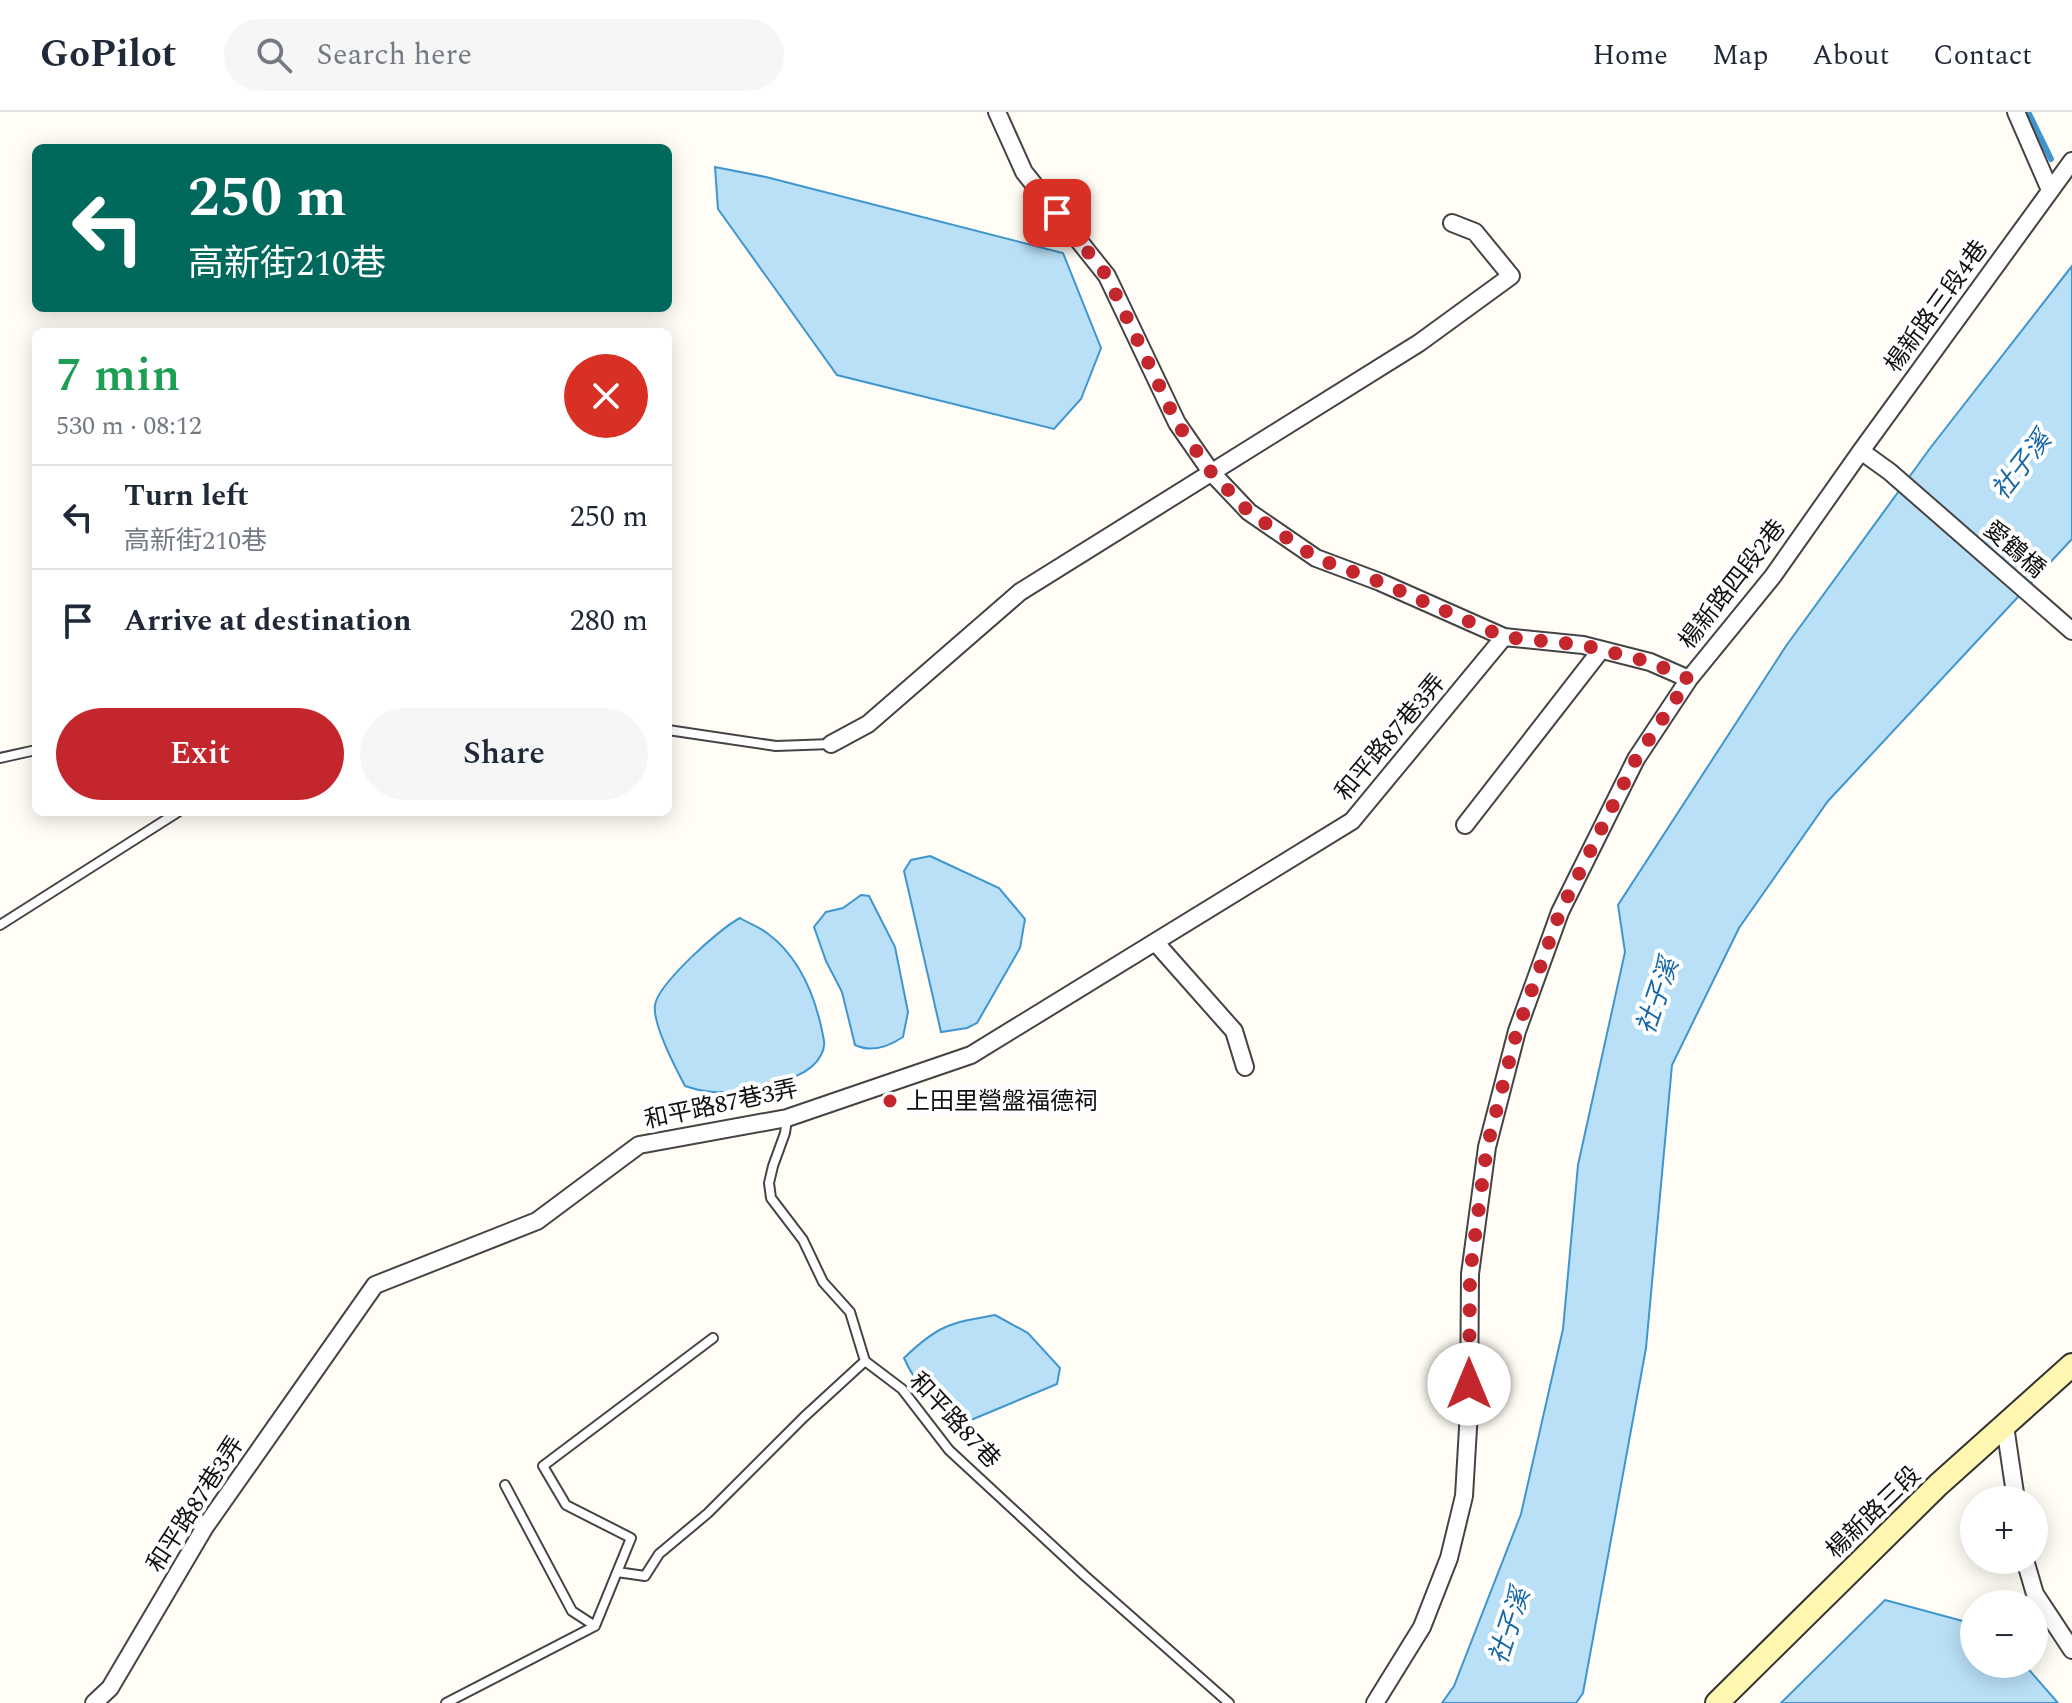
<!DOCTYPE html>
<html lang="en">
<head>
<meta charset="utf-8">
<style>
  :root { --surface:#fff; --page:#f6f6f7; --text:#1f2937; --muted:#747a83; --line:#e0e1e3; --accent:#c4262e }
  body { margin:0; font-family:Spectral,"Noto Sans TC",serif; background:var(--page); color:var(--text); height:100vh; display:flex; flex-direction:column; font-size:30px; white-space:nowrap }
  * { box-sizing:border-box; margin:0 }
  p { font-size:26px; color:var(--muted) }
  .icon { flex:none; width:44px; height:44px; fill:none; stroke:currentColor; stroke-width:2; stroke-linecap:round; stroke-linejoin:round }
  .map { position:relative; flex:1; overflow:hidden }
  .side { position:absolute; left:32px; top:216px; width:640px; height:488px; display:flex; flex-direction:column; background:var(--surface); border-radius:12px; box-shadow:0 4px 20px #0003 }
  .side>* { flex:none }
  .hud { position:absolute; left:32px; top:32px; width:640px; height:168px; border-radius:12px; box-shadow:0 4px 20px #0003; background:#00695c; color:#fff; overflow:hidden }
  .tools { position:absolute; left:1960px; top:1374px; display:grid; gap:16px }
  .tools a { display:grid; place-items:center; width:88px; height:88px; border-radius:50%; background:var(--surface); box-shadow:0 4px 20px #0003; font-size:40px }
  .pin { position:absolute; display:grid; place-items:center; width:68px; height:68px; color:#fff; margin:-34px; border-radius:16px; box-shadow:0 4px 12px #0006 }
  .me { position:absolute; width:88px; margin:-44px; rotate:0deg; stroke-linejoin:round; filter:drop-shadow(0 0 6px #0008) }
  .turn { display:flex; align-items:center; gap:28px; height:168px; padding:0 24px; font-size:36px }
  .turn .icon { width:104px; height:104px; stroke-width:2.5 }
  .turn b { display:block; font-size:56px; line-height:68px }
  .round { display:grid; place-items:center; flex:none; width:84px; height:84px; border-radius:42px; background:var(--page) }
  .summary { display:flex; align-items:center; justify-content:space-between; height:136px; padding:0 24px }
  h1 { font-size:48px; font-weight:600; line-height:60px; color:#1e9e55 }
  .button { display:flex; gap:16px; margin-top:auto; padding:16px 24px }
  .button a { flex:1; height:92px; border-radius:48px; background:var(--accent); color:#fff; font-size:32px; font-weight:600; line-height:92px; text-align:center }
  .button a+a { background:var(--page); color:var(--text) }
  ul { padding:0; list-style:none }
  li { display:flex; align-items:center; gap:24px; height:104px; padding:0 24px; border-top:2px solid var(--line) }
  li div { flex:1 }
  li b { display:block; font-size:30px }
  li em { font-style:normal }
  header { display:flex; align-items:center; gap:48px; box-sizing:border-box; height:112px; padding:0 40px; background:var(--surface); border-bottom:2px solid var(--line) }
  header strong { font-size:38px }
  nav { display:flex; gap:44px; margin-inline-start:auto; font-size:28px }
  .search { width:560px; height:72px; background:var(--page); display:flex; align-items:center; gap:20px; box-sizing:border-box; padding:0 28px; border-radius:44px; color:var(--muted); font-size:30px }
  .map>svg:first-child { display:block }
  .water { fill:#b9e0f7; stroke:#3f96cf; stroke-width:2 }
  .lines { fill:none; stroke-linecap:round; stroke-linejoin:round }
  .stream { stroke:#3f96cf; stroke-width:6 }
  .lane-casing { stroke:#444; stroke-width:12 }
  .street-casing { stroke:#444; stroke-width:20 }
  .secondary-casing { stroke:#333; stroke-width:26 }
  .lane { stroke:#fff; stroke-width:8 }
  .street { stroke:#fff; stroke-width:16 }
  .secondary { stroke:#fff6b0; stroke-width:22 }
  .route { stroke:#c4262e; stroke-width:14; stroke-dasharray:0 25.2 }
  .poi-dot { fill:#c4262e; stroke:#fff; stroke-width:3 }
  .labels { text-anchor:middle; stroke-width:8; stroke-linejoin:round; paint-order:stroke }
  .street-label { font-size:24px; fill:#111; stroke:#fff }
  .poi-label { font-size:24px; fill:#111; stroke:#fff; text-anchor:start }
  .water-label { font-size:26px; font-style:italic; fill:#1768a6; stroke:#fff }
</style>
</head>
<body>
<header>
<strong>GoPilot</strong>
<div class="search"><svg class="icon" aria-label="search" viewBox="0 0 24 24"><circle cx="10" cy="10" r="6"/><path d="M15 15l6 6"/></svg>Search here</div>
<nav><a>Home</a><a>Map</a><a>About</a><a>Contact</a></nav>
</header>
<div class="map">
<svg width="2072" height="1591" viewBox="0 0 2072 1591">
  <rect width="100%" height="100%" fill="#fffdf5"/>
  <path class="water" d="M715,55l51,10 297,76 38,95 -20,51 -27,30 -217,-54 -119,-166z
    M2072,154v273l-244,262 -89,127 -67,137 -26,283 -63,345 -7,10h-134l12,-17 67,-172 42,-185 15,-164 47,-213 -7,-47 168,-259 145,-199z
    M930,744l69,32 26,31 -5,29 -43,75 -10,5 -26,4 -37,-161 7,-11z
    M861,783l8,1 26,51 13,65 -5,25c-15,10 -31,16 -48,8l-13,-53 -16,-31 -12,-34 12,-15 17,-4z
    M740,806c8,5 19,9 27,15 30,22 46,58 54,93 2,11 6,19 0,29 -11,22 -43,27 -64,32 -30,5 -42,9 -72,-1 -9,-17 -33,-62 -30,-81 3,-21 65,-77 85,-87z
    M995,1203l33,18 32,35 -3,16 -98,41c-22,-20 -43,-39 -55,-67 33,-32 45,-35 91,-43z
    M1885,1488l89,24v40h50l34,39h-277z"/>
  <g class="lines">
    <path class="stream" d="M2028,0l23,47"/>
    <defs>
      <path id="lane" d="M668,618l108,16 55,-2
        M0,646l36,-8
        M0,813l178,-113
        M787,1007l-2,14 -12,33 -4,17 2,15 32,42 20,42 27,30 15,49
        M617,1460l28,4 14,-22 49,-41 96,-96 61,-56 37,28 47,61 135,125 145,128
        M595,1514l36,-88 -65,-33 -23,-39 170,-128
        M446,1591l149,-77 -23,-15 -67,-126"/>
      <path id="street" d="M997,0l27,60 83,104 70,147 34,49 38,40 67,46 64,24 124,55 79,8 67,17 39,17
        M2016,0l34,78
        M1861,339l29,21 182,159
        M831,632l37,-20 152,-132 399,-249 92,-67 -36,-44 -23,-9
        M1465,713l136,-175
        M1156,831l78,88 11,36
        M2005,1314l11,74
        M2025,1448l10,34 37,56
        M94,1591l16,-15 95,-161 170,-242 162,-64 102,-76 148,-27 184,-63 381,-234 152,-184
        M1375,1591l47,-76 27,-69 15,-62 5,-85 1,-137 17,-127 30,-116 43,-119 76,-153 53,-80 84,-103 88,-125 211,-290"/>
      <path id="secondary" d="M1717,1591l221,-218 134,-120"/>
    </defs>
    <use href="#lane" class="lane-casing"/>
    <use href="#street" class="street-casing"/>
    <use href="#secondary" class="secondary-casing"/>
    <use href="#lane" class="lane"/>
    <use href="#street" class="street"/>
    <use href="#secondary" class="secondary"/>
  </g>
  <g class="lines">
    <path class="route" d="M1057,101l50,63 70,147 34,49 38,40 67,46 64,24 124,55 79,8 67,17 39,17 -53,80 -76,153 -43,119 -30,116 -17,127 -1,110"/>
  </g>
  <circle class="poi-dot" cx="890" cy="989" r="8"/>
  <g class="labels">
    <g class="street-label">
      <text transform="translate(1936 194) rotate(-54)" y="8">楊新路三段4巷</text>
      <text transform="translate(2015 437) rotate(41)" y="8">愛鶴橋</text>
      <text transform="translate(1732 472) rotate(-52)" y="8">楊新路四段2巷</text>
      <text transform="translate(1390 625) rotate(-50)" y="8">和平路87巷3弄</text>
      <text transform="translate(721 992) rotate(-12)" y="8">和平路87巷3弄</text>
      <text transform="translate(955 1308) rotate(47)" y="8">和平路87巷</text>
      <text transform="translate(195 1392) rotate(-57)" y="8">和平路87巷3弄</text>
      <text transform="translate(1873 1400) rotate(-44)" y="8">楊新路三段</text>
    </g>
    <g class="poi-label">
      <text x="906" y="997">上田里營盤福德祠</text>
    </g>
    <g class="water-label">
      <text transform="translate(2021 353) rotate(-52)" y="9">社子溪</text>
      <text transform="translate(1657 884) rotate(-71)" y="9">社子溪</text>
      <text transform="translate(1509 1514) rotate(-72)" y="9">社子溪</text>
    </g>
  </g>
</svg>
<div class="tools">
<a>+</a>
<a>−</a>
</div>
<div class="pin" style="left:1057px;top:101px;background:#d93025"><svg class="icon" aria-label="arrive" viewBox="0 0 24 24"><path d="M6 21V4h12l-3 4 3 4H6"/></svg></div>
<svg class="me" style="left:1469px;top:1272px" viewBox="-20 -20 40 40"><circle r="19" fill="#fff"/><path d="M0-13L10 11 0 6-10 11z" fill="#c4262e"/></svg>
<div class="hud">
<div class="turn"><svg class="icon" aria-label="left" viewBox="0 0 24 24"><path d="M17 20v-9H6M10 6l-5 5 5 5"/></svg><div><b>250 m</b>高新街210巷</div></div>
</div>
<section class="side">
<div class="summary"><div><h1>7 min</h1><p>530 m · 08:12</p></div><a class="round" style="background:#d93025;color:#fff"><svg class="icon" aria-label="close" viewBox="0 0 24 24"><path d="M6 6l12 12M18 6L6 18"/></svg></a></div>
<ul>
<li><svg class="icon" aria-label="left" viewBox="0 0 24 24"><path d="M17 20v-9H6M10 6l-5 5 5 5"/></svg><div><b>Turn left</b><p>高新街210巷</p></div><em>250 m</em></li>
<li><svg class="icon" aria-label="arrive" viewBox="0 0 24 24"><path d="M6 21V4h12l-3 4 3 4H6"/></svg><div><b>Arrive at destination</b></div><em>280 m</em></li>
</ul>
<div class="button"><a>Exit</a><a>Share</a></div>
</section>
</div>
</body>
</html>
